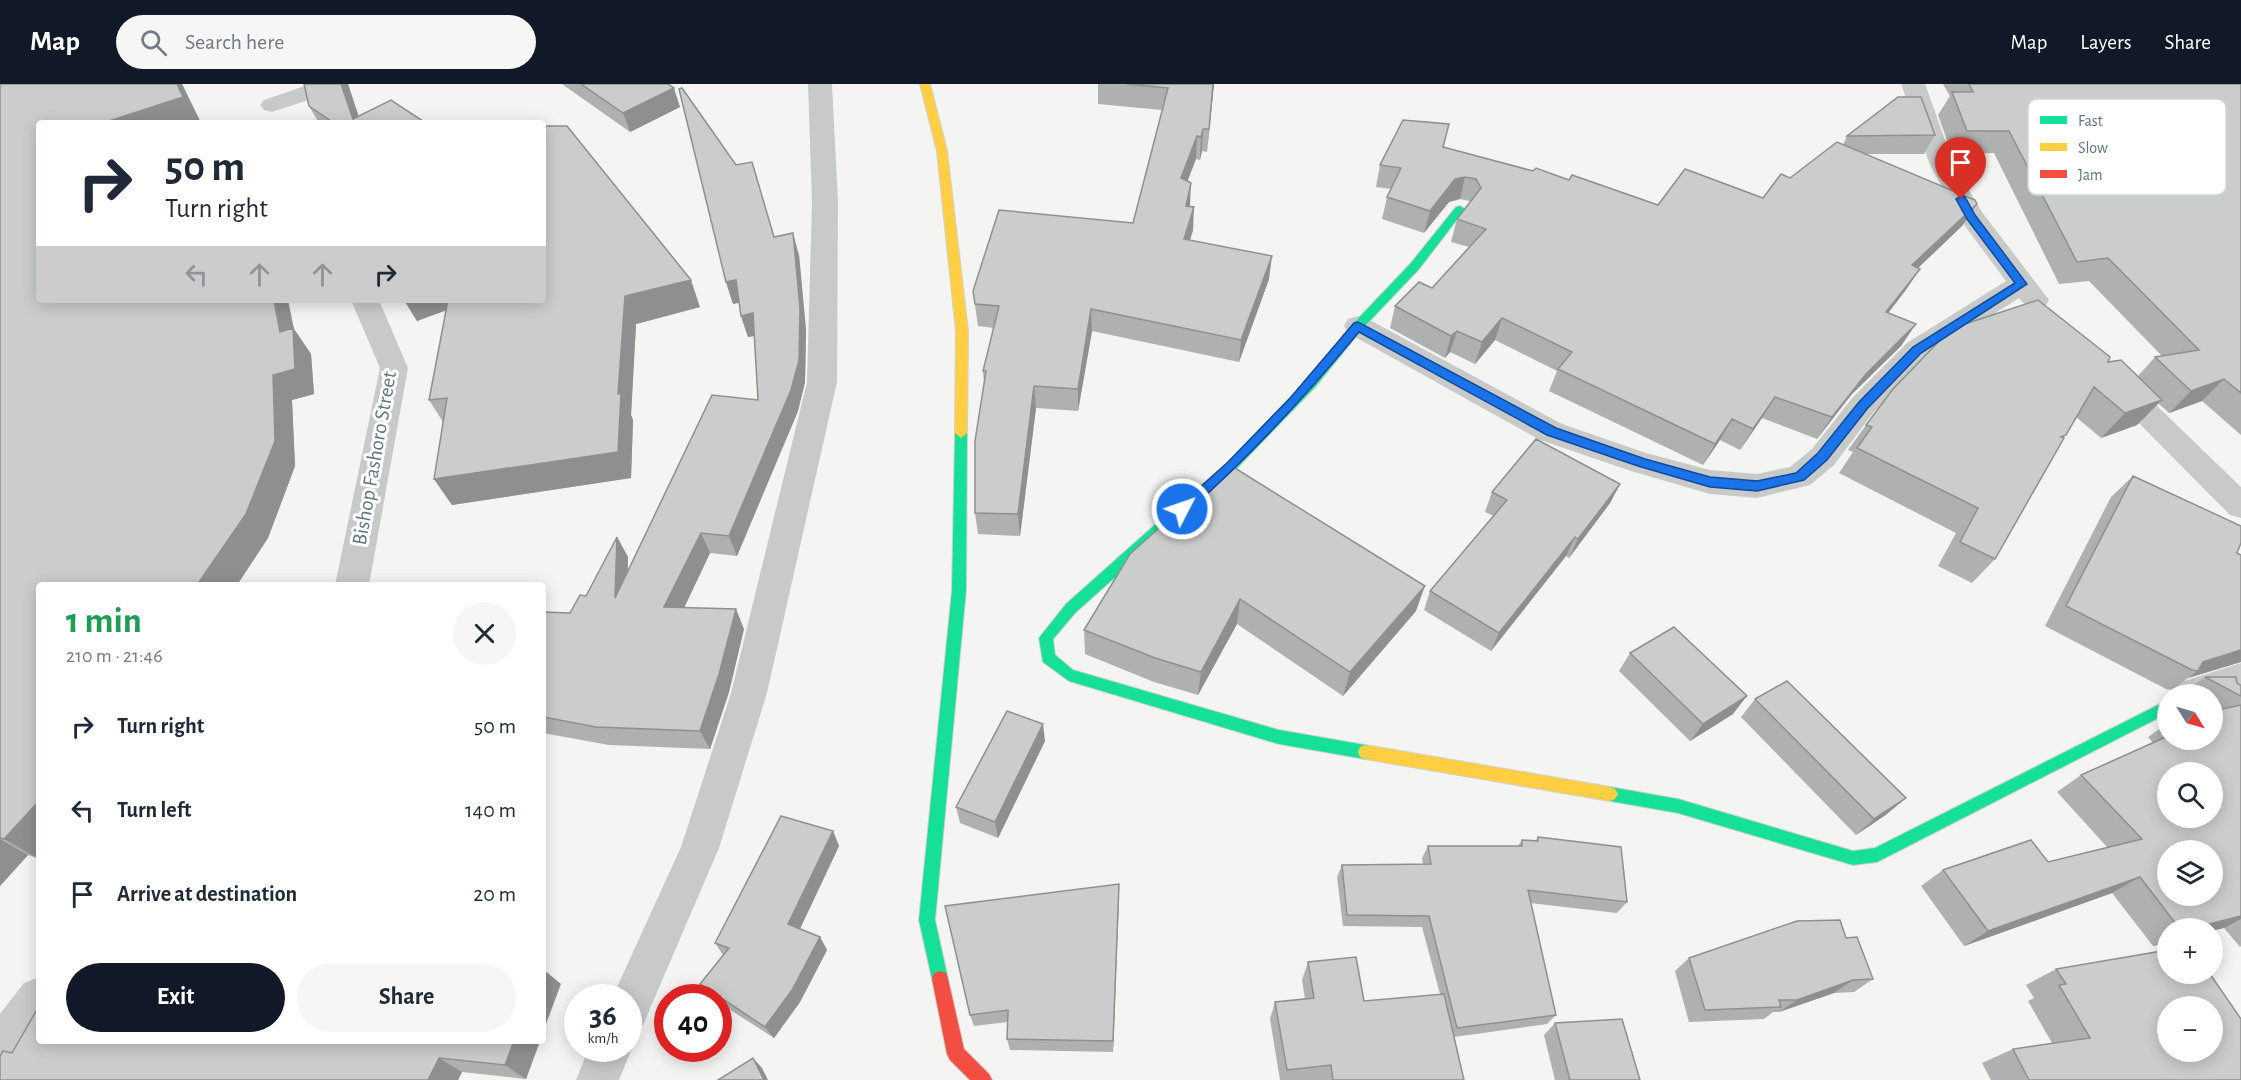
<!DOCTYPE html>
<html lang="en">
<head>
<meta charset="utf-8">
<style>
  :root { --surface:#fff; --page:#f6f6f7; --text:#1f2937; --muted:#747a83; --accent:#111827 }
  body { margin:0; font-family:"Alegreya Sans",sans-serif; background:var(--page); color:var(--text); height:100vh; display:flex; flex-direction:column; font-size:22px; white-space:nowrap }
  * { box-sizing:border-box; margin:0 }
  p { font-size:20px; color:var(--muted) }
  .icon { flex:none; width:33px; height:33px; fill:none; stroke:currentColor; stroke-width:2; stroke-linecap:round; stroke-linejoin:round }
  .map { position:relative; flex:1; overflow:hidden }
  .details { position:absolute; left:36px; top:498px; width:510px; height:462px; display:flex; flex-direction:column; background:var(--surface); border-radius:6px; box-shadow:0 3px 15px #0003 }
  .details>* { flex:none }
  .top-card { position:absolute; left:36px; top:36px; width:510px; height:183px; border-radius:6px; box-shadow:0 3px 15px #0003; background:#fff; color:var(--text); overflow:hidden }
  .needle { width:39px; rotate:127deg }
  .controls { position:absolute; left:2157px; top:600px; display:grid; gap:12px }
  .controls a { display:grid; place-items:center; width:66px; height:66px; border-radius:50%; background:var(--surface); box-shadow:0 3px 15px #0003; font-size:30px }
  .speed { position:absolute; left:564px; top:900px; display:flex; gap:12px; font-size:30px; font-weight:700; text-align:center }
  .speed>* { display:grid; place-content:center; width:78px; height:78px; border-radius:50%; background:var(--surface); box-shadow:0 3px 15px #0003; line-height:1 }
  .speed small { font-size:15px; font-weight:400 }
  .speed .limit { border:9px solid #d22; background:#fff; color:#111 }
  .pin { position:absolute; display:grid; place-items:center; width:51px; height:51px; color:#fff; margin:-62px -26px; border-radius:50% 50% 50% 0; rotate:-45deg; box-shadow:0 0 6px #0007 }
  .pin .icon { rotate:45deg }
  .me { position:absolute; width:66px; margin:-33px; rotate:49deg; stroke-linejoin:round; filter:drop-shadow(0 0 4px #0008) }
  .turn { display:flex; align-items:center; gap:21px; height:126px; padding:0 30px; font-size:27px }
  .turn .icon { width:78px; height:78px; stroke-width:2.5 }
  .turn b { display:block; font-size:42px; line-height:51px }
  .lanes { display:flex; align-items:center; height:57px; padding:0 30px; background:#0003; justify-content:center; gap:30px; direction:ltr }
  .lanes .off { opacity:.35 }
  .round { display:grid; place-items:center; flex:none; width:63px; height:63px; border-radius:32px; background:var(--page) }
  .headline { display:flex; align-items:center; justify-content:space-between; height:102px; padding:0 30px }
  h1 { font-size:36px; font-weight:700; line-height:45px; color:#1e9e55 }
  .primary-button { display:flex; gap:12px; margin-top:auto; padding:12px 30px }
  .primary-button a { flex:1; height:69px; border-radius:36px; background:var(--accent); color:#fff; font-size:24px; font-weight:700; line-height:69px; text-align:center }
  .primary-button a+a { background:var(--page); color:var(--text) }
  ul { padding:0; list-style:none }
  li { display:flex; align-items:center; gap:18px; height:84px; padding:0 30px }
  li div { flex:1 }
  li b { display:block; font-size:22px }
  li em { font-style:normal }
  header { display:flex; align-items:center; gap:36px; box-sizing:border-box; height:84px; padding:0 30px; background:var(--accent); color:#fff }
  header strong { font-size:28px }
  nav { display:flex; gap:33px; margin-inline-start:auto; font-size:21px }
  .search { width:420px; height:54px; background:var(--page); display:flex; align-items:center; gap:15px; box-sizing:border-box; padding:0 21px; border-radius:33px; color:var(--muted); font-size:22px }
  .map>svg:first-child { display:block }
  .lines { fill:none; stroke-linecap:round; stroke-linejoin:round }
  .fast-casing { stroke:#cfd1d0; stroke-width:2 }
  .slow-casing { stroke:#cfd1d0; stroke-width:2 }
  .jam-casing { stroke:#cfd1d0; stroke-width:2 }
  .street { fill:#c8caca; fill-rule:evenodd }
  .fast { fill:#16e098; fill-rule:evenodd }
  .slow { fill:#ffcf43; fill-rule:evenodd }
  .jam { fill:#f24e42; fill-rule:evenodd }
  .wall { fill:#afb0b0 }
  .shaded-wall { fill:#8e9090 }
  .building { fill:#cbcdcd; stroke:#8e9090; stroke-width:1.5; fill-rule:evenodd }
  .route { fill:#1a73e8; stroke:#114b97; stroke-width:1.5 }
  .labels { text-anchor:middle; stroke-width:6; stroke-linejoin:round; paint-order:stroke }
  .street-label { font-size:21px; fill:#5f767d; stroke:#fff }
  .key { fill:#fff; stroke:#cfd6d8; stroke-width:1.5 }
  .key-label { font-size:16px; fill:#5f767d }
</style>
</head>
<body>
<header>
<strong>Map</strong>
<div class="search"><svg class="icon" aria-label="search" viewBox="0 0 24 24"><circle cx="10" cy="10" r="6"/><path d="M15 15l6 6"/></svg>Search here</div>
<nav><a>Map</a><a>Layers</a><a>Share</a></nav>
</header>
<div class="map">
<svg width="2241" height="996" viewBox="0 0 2241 996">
  <rect width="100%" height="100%" fill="#f4f4f2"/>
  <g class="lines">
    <defs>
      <path id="fast" d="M1460,122l5,3 -46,60 -57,60 -47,58 -78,81 -34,30h-10l-1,-3 1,-3 36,-30 78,-81 47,-58 57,-60 45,-56z
        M961,344l6,5 -1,157 -31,330 13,59 -2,6 -6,2 -6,-2 -2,-6 -13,-59 33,-330 3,-157z
        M1162,438l7,5 -2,4 -91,81 -23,27 2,16 18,15 206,60 86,15 5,2 2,5 -2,5 -5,2 -86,-15 -210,-63 -26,-19 -4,-24 27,-34 91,-81z
        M2168,616v13l-291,149 -24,3 -175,-52 -68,-12 -5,-2 -3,-5 3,-5 5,-2 68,12 175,52 22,-3z"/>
      <path id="slow" d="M920,0h10l17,67 21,180 -1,102 -6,5 -6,-5 1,-102 -19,-180z
        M1365,661l245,42 5,2 3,5 -3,5 -5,2 -245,-42 -5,-2 -2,-5 2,-5z"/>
      <path id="jam" d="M940,887l6,2 2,6 16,70 25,25 3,6h-22l-20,-20 -3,-6 -15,-75 2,-6z"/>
    </defs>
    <use href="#fast" class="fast-casing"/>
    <use href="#slow" class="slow-casing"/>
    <use href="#jam" class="jam-casing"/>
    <path class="street" d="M311,0h35l-4,5 -70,23 -8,-2 -4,-5 4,-5z
      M808,0h24l6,119 -1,179 -70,311 -48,155 -76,177 -15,5v-32h-16l69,-151 50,-154 76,-311 5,-179z
      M1901,0h24l29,81 28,47 67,88 -4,7c-13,3 -18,1 -26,-9l-92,59 -54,56 -39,52 -24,20 -53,13 -47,-4 -79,-23 -91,-31 -192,-107 -4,-7 4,-7 10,-3 10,3 194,105 84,29 64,17 47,4 33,-7 22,-18 41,-52 54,-54 99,-62 -44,-59 -32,-57z
      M351,216h28l29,68 -39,217h-34l45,-217z
      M2115,288l10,3 116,112v31l-11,-3 -125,-126 -5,-7 5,-7z
      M2241,579v30l-29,9v-8h-40l6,-11z
      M39,893v54l-24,31 -15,6v-54l24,-31z
      M628,955l4,9 -13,32h-43l13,-32h39z"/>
    <use href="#fast" class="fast"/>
    <use href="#slow" class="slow"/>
    <use href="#jam" class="jam"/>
  </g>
  <path class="wall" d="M0,0h182l19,39h-162l255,206 17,25 3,40 -22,6 3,66 -27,72 -31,47h-198v271l-2,2 -9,-3 -28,31z
    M348,0l10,32 68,7h-107l-10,-17z
    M562,0h106l12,23 -50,25z
    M1098,0h116l-7,68 -5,-1 -2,9 -4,-1 -9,22 6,49 -3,10 79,39 -30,83 -147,-31 -14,80 -42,-3 -16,128 -42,-2 -3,-21 9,-130 -1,-12 11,-43 -16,-2 -5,-35 160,-68 29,-113 -64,-6z
    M1943,0h298v351l-39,-34 -33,12 -11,-10 -21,22 -36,13 -25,-21 -13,21 -68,121 -23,24 -34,-17 18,-33 -117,-60 14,-21 -5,-2 18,-25 242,-63 30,14 17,-19 7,-1 -73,-75 -30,3 -65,-131 -42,1 -14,-39 12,-19z
    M1935,51l-11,19h-58l111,50 -15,22 -44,42 2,1 -15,22 -17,22 13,33 -50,49 -34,44 -55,-21 -22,32 -20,-10 -17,25 -154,-74 8,-20 -62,-31 -20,24 -25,-12 -5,6 -55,-30 5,-22 37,-18 37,-41 -18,-5 6,-23 13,-17 -1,-1 -9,-2 -11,3 -25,31 -42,-14 5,-22 4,-8 -15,-2 4,-22 189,15 89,25 105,-7 27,-20 53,-33 4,-9z
    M774,153l25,18 7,75 -1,52 -7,29 -61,145 -27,-3 -26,55 60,21 -15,63 -19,57 -101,-4 -66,-12v-121l27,1 16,-17 31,-59 11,20v14l130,-171 -4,-64 -6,1 -7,-21 -2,-14 -6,2 -7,-22z
    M404,216h139l157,7 -64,17 -5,91 2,5 -2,58 -179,27 -18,-26 9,-57 -14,-22 17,-90 -29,11z
    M2133,392l104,77 4,2v107l-53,16 -16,12 -6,-1 -121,-63 66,-129z
    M1620,400l-10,19 -41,55 -3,-2 -75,95 -67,-41 6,-19 64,-75 -9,-4 7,-20z
    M1130,470l286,57 -73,85 -106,-72 -39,71 -44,-13 -69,-28 -1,-24z
    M1630,569l103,61 -43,27 -71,-70z
    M2205,593l32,6 3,2h1v261l-1,1 -16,-19h-56v14l-15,4 -41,-53 -148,53 -43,-60 22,-16 105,-8 60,-14 -51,-56 24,-17 72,-32 -5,-6 20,-14v17h44v-46h-30z
    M1755,615l132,115 -31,21 -115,-118z
    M1045,657l-47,97 -38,-15 -4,-16z
    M833,747l6,15 -39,83 20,8 7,13 -27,52 -26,36 -56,-36v-4h-6l-2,-2 -10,-12 23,-29 -8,-12z
    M1538,753l89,65 -10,11 -87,-10 26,112 -9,9 -93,13 10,43h-184l-10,-61 5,-17 30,-3 -3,-19 6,-18 56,39 76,-7 -18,-67 -79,-1 -6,-49 5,-12 81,-1 -1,-6 6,-12h90l4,-6h14z
    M1119,800l-6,168 -103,-2 -3,-11 1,-17 -34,4 -4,-11z
    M1846,854l27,41 -19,13 -20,1 -55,19h-6l-9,7 -75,3 -14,-51 14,-13z
    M2056,885l185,111h-250l-9,-17 31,-14 39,-6 -24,-42 6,-3 -8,-13z
    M1555,939l85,57h-85l-11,-45z
    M39,957h501l-14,38 -64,-7 -4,8h-458l12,-27z"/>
  <path class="shaded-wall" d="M177,0h5l19,39h-98z
    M341,0h7l13,39 -8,-4z
    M1213,0h1l-7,68 2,-23z
    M674,4l6,19 -50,25 -7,-19z
    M1203,45l-1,22 -2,9 1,-23z
    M1197,52l-1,23 -16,42 1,-23z
    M1465,93l-5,22 -11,3 -25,31 6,-22 25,-32z
    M1191,99l-1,22 -5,24 1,-23z
    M1977,120l-15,22 -64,61 14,-22z
    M1194,123l-1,23 -10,32 1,-23z
    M793,149l6,22 7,75 -1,52 -7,29 -61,145 -8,-20 70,-176z
    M1272,172l-3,23 -30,83 2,-22z
    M1920,185l-15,22 -33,43 14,-22z
    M691,196l9,27 -64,17 -5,91 2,5 -2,58 -179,27 -18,-26 184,-85 7,-98z
    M736,196l7,22 -10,2 -7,-22z
    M274,216h14l6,29 17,25 3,40 -22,6 3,66 -27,72 -31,47h-40l76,-210 7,-43z
    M404,216h64l1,2 -52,19z
    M1091,225l1,22 -14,80v-22z
    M753,229l7,22 -12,2 -7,-21z
    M1502,234l-7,22 -20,24 7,-22z
    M1916,240l-15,22 -50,49 -34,44 15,-22 34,-43z
    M1457,247l-7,21 -5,6 6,-22z
    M2224,295l-22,22 -33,12 22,-22z
    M1034,302l2,22 -16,128 -2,-22z
    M1775,313l-13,21 -22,32 13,-21z
    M2162,316l-25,25 -36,13 24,-25z
    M1732,335l-12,21 -17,25 12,-21z
    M1620,400l-10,19 -41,55 9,-19z
    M701,449l9,20 -35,74 -11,-20z
    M617,453l11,20 -2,61 -11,-20z
    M1575,453l-9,19 -75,95 8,-18z
    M1425,502l-9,25 -73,85 7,-24z
    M1240,515l-3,25 -39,71 3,-23z
    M736,525l8,20 -15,63 -19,57 -10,-18z
    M2241,566v12l-53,16 10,-7 5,-9z
    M1747,612l-14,18 -43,27 13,-17z
    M1043,640l2,17 -47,97 -3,-16z
    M1906,714l-19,16 -31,21 18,-16z
    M39,717v55l-2,2 -33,-19z
    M833,747l6,15 -43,91 -8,-13z
    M0,755l28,16 -28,31z
    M2140,793l-28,16 -148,53 24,-15z
    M1119,800v14l-6,154v-11z
    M2241,832v3l-17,9 -12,3v-3h-19z
    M820,853l7,13 -27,52 -26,36 -9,-11z
    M2168,855v3l-15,4z
    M543,885l18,15 -18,48z
    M1853,896l-19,13 -55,19 18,-12z
    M514,957h26l-14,38 -21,-14z
    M439,974l23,14 -4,8h-30z
    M753,974l9,10 6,12h-4z"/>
  <path class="building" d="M0,0h177l6,13 -80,26h-64v177h235l6,32 13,-4 2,41 -22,6 2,66 -29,73 -49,71h-158v216l-35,38 -4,-1z
    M304,0h37l12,35 38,-19 35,23h-92l-25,-17z
    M581,0h87l6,4 -51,25z
    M1127,0h86l-4,45h-6l-2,8 -4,-1 -16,42 10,5 -5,23 8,1 -10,32 88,17 -31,84 -150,-31 -13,80 -44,-3 -16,128 -43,-1v-72l11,-70h-3l16,-65 -24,-2 -2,-13 26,-81 134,13 35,-135z
    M1969,0h272v309l-17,-14 -33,12 -36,-34 44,-7 -91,-92 -31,4 -68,-131h-42l-15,-39h21z
    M682,4l54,77 16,-3 22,75 19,-4 7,75 -1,52 -8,30 -62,146 -28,-3 -37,74 72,2 -17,65 -19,57 -104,-4 -53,-10v-105l27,1 10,-18 6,1 31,-59 -2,61 97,-203 46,5 -5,-87 -12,3 -5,-36 -10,2 -47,-193z
    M1898,13h23l14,38 -88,1z
    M1403,36l46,4 -6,23 90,24 3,-3 33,12 3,-5 86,30 27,-36 78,29 18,-24 9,4 47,-36 138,58 2,4 -65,61 8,4 -34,43 30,12 -50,50 -34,43 -57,-20 -22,32 -21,-10 -17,25 -157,-75 14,-17 -70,-34 -20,24 -25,-11 -6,5 -56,-30 24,-24 13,6 54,-59 -29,-10 24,-31 -5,-9 -11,-2 -10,2 -25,32 -43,-14 14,-29 -21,-3z
    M543,42h24l124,154 -66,16 -7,98 3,-1 -3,59 -184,27 13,-81 -18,2 19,-100h95z
    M2038,216l72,57 -2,5 13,-2 41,40 -37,13 -31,-26 -28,48 -5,2 3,1 -69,121 -35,-17 18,-34 -121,-60 15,-21 -6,-2 27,-36 54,-56 9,-6z
    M1536,355l84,45 -42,55 -3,-2 -76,96 -69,-42 77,-91 -15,-8z
    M1230,381l195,121 -75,86 -110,-73 -39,73 -46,-14 -71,-28 46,-76z
    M2133,392l108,50v17l-4,10 4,2v95l-38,12 -5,9 -6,-1 -126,-64z
    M1674,543l73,69 -44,28 -73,-71z
    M2205,593h31l1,6 3,2h1v11z
    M1787,597l119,117 -32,21 -119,-120z
    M2241,621v211l-48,12h-14l-39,-51 -152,54 -45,-61 88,-30 17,22 94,-23 -61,-64 87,-39v4h44v-29zM2168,688h44v46h-44zM2168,766h44v46h-44z
    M1007,627l36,13 -48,98 -39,-15z
    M781,732l52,15 -45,93 32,13 -28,53 -27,37 -65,-43 29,-36 -14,-5z
    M1538,753l83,10 6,55 -99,-12 28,125 -99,13 -28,-112 -82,-1 -5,-50 89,-1 -3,-18h94v-6l16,1z
    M1119,800l-6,157 -106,-2 1,-29 -38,5 -25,-109z
    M1840,836l6,18 11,-1 16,42 -20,1 -56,20h-18l2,7 -76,3 -16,-52 108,-37z
    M2168,866v24h42l31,45v61h-212l-16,-31 77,-11 -31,-53 7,-1 -10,-15zM2168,922h44v46h-44z
    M1356,873l8,44 80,-7 20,86h-131l-2,-15 -44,5 -12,-68 39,-4 -6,-36z
    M39,922v35h475l-9,24 -66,-7 -11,22h-428v-24l3,-5 9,2z
    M1622,935l18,61h-70l-15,-57z
    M753,974l11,22h-46z"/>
  <path class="route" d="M1961,112l4,1 10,18 52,69 -106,69 -54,56 -40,51 -23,20 -47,11 -47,-4 -72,-21 -91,-31 -188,-103c-54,65 -108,124 -172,180h-9l-2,-3 52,-47 63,-65 63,-74 4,-1 198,106 89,31 65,18 47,4 39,-8 22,-20 41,-51 54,-55 102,-64 -48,-64 -11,-20z"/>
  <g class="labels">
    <g class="street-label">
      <text transform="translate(374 374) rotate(-80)" y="7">Bishop Fashoro Street</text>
    </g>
  </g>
  <rect x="2028" y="15" width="198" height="96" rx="9" class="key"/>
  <rect x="2040" y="32" width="27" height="8" fill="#16e098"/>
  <rect x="2040" y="59" width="27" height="8" fill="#ffcf43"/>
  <rect x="2040" y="86" width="27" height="8" fill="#f24e42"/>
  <g class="key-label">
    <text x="2078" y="42">Fast</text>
    <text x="2078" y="69">Slow</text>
    <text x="2078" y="96">Jam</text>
  </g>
</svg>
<div class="controls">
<a><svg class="needle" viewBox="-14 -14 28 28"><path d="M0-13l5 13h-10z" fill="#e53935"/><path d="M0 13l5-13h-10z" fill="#747a83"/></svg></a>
<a><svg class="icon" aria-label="search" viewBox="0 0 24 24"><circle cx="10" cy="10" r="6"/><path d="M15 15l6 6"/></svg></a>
<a><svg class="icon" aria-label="layers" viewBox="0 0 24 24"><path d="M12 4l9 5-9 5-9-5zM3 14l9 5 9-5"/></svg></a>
<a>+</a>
<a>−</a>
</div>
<div class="speed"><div>36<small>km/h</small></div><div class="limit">40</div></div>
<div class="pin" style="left:1961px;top:115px;background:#d93025"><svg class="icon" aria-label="arrive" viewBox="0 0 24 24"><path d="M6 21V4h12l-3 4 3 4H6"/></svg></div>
<svg class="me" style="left:1182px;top:425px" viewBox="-20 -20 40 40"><circle r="17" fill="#1a73e8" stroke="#fff" stroke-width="3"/><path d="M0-11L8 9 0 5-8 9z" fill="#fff"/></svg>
<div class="top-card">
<div class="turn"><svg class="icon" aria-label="right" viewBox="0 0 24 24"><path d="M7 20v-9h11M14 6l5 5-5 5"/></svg><div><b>50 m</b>Turn right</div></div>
<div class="lanes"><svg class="icon off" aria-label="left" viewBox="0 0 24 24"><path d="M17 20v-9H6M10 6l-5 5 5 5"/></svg><svg class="icon off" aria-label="ahead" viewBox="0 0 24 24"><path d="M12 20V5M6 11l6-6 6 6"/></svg><svg class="icon off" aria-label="ahead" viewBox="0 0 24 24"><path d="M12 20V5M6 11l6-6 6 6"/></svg><svg class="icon" aria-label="right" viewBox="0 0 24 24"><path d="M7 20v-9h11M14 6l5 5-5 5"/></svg></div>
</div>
<section class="details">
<div class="headline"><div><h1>1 min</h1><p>210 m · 21:46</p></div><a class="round"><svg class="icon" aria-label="close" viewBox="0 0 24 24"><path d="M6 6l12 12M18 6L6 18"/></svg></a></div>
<ul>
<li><svg class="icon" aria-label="right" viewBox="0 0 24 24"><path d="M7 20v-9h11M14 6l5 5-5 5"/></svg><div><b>Turn right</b></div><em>50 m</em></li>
<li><svg class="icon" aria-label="left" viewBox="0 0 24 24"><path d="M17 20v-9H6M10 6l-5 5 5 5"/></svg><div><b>Turn left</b></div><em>140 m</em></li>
<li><svg class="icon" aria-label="arrive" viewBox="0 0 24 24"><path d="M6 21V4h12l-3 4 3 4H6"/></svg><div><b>Arrive at destination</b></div><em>20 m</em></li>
</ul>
<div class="primary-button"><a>Exit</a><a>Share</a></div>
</section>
</div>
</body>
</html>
